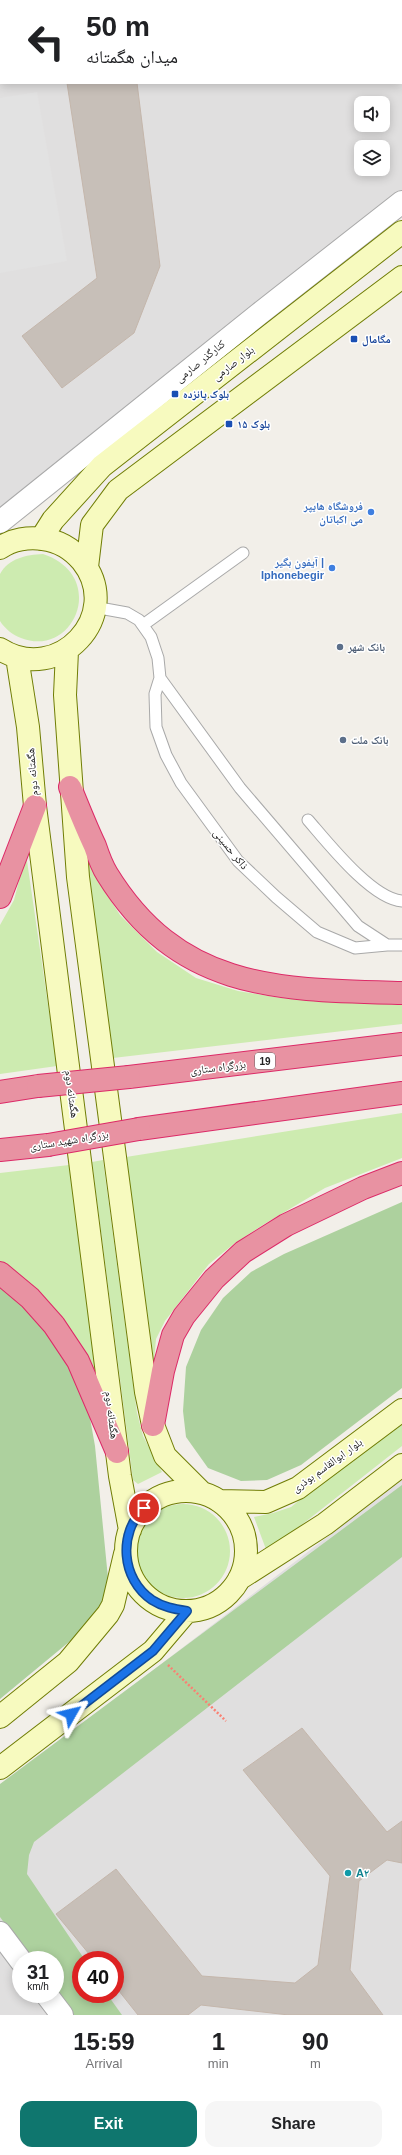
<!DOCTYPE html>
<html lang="en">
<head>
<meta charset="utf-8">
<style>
  :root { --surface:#fff; --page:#f6f6f6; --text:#202124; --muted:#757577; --accent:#0f766e }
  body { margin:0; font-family:Arial,"Noto Naskh Arabic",sans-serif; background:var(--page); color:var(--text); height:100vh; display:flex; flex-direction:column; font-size:15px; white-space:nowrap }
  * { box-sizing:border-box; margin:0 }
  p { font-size:13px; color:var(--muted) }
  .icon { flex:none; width:22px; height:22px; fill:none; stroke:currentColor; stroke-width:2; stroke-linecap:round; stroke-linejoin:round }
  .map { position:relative; height:2015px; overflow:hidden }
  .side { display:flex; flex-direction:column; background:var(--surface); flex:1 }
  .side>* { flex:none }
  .banner { position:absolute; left:0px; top:0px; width:402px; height:84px; box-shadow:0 2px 10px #0003; background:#fff; color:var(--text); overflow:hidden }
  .tools { position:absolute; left:354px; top:96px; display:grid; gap:8px }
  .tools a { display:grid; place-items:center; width:36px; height:36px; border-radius:8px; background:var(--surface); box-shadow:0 2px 10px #0003; font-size:20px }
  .speed { position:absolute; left:12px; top:1951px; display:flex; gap:8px; font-size:20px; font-weight:700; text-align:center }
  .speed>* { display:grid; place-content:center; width:52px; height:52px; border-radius:50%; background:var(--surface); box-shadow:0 2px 10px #0003; line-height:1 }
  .speed small { font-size:10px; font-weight:400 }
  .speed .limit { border:6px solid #d22; background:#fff; color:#111 }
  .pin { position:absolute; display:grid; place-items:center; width:34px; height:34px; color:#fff; margin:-17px; border:2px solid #fff; border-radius:50%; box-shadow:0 1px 4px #0007 }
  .me { position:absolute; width:44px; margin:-22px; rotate:53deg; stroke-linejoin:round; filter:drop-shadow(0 0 3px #0008) }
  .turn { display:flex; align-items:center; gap:14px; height:84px; padding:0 20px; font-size:18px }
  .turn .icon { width:52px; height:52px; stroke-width:2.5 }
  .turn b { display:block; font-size:28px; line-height:34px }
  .eta { display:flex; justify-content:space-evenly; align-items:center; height:68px; text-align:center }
  .eta b { font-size:24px; font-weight:700; line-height:28px }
  .button { display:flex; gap:8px; margin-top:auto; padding:8px 20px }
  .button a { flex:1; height:46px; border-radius:12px; background:var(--accent); color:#fff; font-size:16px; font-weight:700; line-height:46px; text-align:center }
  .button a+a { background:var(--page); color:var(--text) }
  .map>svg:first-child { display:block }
  .residential { fill:#e0dfdf; fill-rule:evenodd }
  .grass { fill:#cdebb0 }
  .forest { fill:#add19e }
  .parking { fill:#e2e2e2 }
  .building { fill:#c7bfb8; stroke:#c4b6ab }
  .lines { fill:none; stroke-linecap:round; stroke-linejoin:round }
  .lane-casing { stroke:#a9a9a9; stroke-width:13 }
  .street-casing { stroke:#a9a9a9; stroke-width:24 }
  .secondary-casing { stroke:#707d05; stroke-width:24 }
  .highway-casing { stroke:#dc2a67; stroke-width:24 }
  .path { stroke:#fa8072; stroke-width:2.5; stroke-dasharray:2 2; stroke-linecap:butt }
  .lane { stroke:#fff; stroke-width:11 }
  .street { stroke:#fff; stroke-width:22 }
  .secondary { stroke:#f7fabf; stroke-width:22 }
  .highway { stroke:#e892a2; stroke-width:22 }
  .highway-bridge-casing { stroke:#dc2a67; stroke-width:24; stroke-linecap:butt }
  .highway-bridge { stroke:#e892a2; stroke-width:22 }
  .route-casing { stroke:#114b97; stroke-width:10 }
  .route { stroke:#1a73e8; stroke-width:7 }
  .transit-dot { fill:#1a4fb4; stroke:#fff; stroke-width:1.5 }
  .shop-dot { fill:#3f7fe0; stroke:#fff; stroke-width:1.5 }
  .service-dot { fill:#5c6f8a; stroke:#fff; stroke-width:1.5 }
  .culture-dot { fill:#0f9aa8; stroke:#fff; stroke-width:1.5 }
  .labels { text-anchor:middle; stroke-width:3; stroke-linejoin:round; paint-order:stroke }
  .shield { fill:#fff; stroke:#646464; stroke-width:1 }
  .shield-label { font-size:10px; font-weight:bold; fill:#222 }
  .transit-label { font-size:11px; font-weight:bold; fill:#164399; stroke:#fff; text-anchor:start }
  .street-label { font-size:11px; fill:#222; stroke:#fff }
  .shop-label { font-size:11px; font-weight:bold; fill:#366cbe; stroke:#fff; text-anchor:end }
  .service-label { font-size:11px; font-weight:bold; fill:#4e5e75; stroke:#fff; text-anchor:start }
  .culture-label { font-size:11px; font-weight:bold; fill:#0d838f; stroke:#fff; text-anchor:start }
</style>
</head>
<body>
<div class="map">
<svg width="402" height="2015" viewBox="0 0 402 2015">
  <rect width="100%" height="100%" fill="#f2efe9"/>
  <path class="residential" d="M0,0h402v191l-402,316zM1,1h400v82h-400zM361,103h22v22h-22zM361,147h22v22h-22z
    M402,1480v535h-402v-228zM21,1960h34v34h-34zM81,1960h34v34h-34z"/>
  <path class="grass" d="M43,554c66,22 31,105 -22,84 -8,-3 -16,-9 -21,-17v-47c9,-16 26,-19 43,-20z
    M84,853l16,31 20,31 37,37 39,26 42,13 43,7 121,7v19l-289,34z
    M26,854l31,212 -57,8v-149l14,-25z
    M402,1113v45l-77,30 -59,35 -31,20 -26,21 -44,57 -9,18 -2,23 -28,-205z
    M103,1160l34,253 6,23 19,36 -24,12 -5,-4 -41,-318z
    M69,1165l31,237 -82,-127 -18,-13v-89z
    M402,1418v28l-135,106 -13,-35 19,-4 18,-6z
    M136 1551a47 47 0 1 1 94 0a47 47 0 1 1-94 0Z"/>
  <path class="forest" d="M402,1202v186l-101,77 -34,15 -26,1 -33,-13 -22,-31 -3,-26 3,-44 15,-37 22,-32 28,-26 33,-18z
    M0,1283l59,60 29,64 7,39 13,132 -4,24 -29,35 -75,62z
    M402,1485v72l-368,285 -5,13 -2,19 58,86h-4v34h26l15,21h-50l-17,-23v-32h-24l-31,-43v-133z"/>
  <path class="parking" d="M37,92l30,169 -67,12v-175z"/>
  <path class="building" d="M67,83h70l23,183 -26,67 -72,55 -40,-52 75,-58z
    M302,1728l85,104 15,-11v42l-15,-3 -28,21 -9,89 33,45h-94l-88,-10 -13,10h-50l-23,-29v-26h-21l-38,-46 60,-45 86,107 93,7 23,-18 12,-89 -87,-106z"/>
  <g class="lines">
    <defs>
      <path id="lane" d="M94,607l33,6 12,7 12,17 7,21 2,20 -5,16 1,33 10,28 15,28 57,78 38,36 41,35 38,16 32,-3 -29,-19 -118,-138 -80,-110
        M143,625l100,-72
        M308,820c20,23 64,79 94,81
        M387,945h15"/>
      <path id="street" d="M0,522l259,-208 143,-112
        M0,1933l21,28
        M46,1994l16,21"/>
      <path id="secondary" d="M41,539l12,-19 49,-54 300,-234
        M0,548c12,-9 29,-11 43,-9 16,2 29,10 39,22 43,54 -24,125 -82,88
        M87,567l5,-42 26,-35 284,-213
        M67,651l-2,44 13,182 68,515 7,33 12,31 37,37
        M17,657l11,70 7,79 85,670 10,54
        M126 1551a60 60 0 1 1 120 0a60 60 0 1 1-120 0Z
        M219,1501l47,1 32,-14 104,-78
        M239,1579l86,-55 77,-59
        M0,1717l68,-55 40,-48 5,-9 12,-51
        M0,1768l153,-117 34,-40"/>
      <path id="highway" d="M70,787c8,20 16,40 25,59 3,9 7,20 12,28 72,117 172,116 295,119
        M0,897l35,-91
        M129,1077l273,-33
        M0,1092l38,-6
        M139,1129l263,-36
        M0,1150l48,-5
        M0,1273l30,25 24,27 24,36 39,91
        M153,1425l10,-54 10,-36 11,-19 30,-37 29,-27 43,-27 77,-37 39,-15"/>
    </defs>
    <use href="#lane" class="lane-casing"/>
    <use href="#street" class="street-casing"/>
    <use href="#secondary" class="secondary-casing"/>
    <use href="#highway" class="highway-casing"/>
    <path class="path" d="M168,1665l58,56"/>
    <use href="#lane" class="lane"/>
    <use href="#street" class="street"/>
    <use href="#secondary" class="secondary"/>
    <use href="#highway" class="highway"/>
    <defs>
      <path id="highway-bridge" d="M38,1086l91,-9
        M48,1145l91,-16"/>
    </defs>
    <use href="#highway-bridge" class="highway-bridge-casing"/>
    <use href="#highway-bridge" class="highway-bridge"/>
  </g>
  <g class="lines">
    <defs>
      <path id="route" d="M71,1714l82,-63 34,-40c-13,-2 -24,-4 -35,-11 -31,-21 -34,-67 -8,-92"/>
    </defs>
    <use href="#route" class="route-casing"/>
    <use href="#route" class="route"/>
  </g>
  <g class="transit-dot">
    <rect x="350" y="335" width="8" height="8" rx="2"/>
    <rect x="171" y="390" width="8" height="8" rx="2"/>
    <rect x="225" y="420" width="8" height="8" rx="2"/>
  </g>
  <g class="shop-dot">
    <circle cx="371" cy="512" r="4"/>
    <circle cx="332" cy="568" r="4"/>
  </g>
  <g class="service-dot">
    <circle cx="340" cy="647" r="4"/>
    <circle cx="343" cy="740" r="4"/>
  </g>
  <circle class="culture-dot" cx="348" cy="1873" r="4"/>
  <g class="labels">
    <rect class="shield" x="255" y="1053" width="20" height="16" rx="3"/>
    <g class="shield-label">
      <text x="265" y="1065">19</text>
    </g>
    <g class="transit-label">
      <text x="362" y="343">مگامال</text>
      <text x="183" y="398">بلوک پانزده</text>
      <text x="237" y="428">بلوک ۱۵</text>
    </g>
    <g class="street-label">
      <text transform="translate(200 361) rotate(-39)" y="4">کنارگذر صارمی</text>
      <text transform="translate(233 363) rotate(-38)" y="4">بلوار صارمی</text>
      <text transform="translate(32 772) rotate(-95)" y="4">هگمتانه دوم</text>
      <text transform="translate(231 849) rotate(51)" y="4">ذاکر حسینی</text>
      <text transform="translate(218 1067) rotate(-7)" y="4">بزرگراه ستاری</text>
      <text transform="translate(72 1094) rotate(82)" y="4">هگمتانه دوم</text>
      <text transform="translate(69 1140) rotate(-9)" y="4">بزرگراه شهید ستاری</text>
      <text transform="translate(112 1415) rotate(83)" y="4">هگمتانه دوم</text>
      <text transform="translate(327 1465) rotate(-36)" y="4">بلوار ابوالقاسم بوذری</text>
    </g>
    <g class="shop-label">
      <text x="363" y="510">فروشگاه هایپر<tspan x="363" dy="13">می اکباتان</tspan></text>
      <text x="324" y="566">آیفون بگیر |<tspan x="324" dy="13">Iphonebegir</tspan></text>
    </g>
    <g class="service-label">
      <text x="348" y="651">بانک شهر</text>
      <text x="351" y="744">بانک ملت</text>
    </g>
    <g class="culture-label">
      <text x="356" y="1877">A۲</text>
    </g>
  </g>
</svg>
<div class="tools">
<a><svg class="icon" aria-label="sound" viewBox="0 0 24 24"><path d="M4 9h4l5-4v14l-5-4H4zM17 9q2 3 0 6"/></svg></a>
<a><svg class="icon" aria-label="layers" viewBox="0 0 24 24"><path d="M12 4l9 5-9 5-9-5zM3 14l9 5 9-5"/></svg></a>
</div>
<div class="speed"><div>31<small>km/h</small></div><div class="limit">40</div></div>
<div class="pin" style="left:144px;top:1508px;background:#d93025"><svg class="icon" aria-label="arrive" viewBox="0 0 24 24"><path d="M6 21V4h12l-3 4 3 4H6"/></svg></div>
<svg class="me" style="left:71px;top:1714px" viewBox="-20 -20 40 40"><path d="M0-17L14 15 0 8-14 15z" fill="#1a73e8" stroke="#fff" stroke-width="4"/></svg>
<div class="banner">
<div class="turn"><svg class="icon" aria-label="left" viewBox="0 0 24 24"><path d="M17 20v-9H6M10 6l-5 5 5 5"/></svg><div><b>50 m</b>میدان هگمتانه</div></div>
</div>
</div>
<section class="side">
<div class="eta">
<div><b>15:59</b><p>Arrival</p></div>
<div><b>1</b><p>min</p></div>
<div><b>90</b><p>m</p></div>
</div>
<div class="button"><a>Exit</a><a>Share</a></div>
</section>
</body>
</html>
